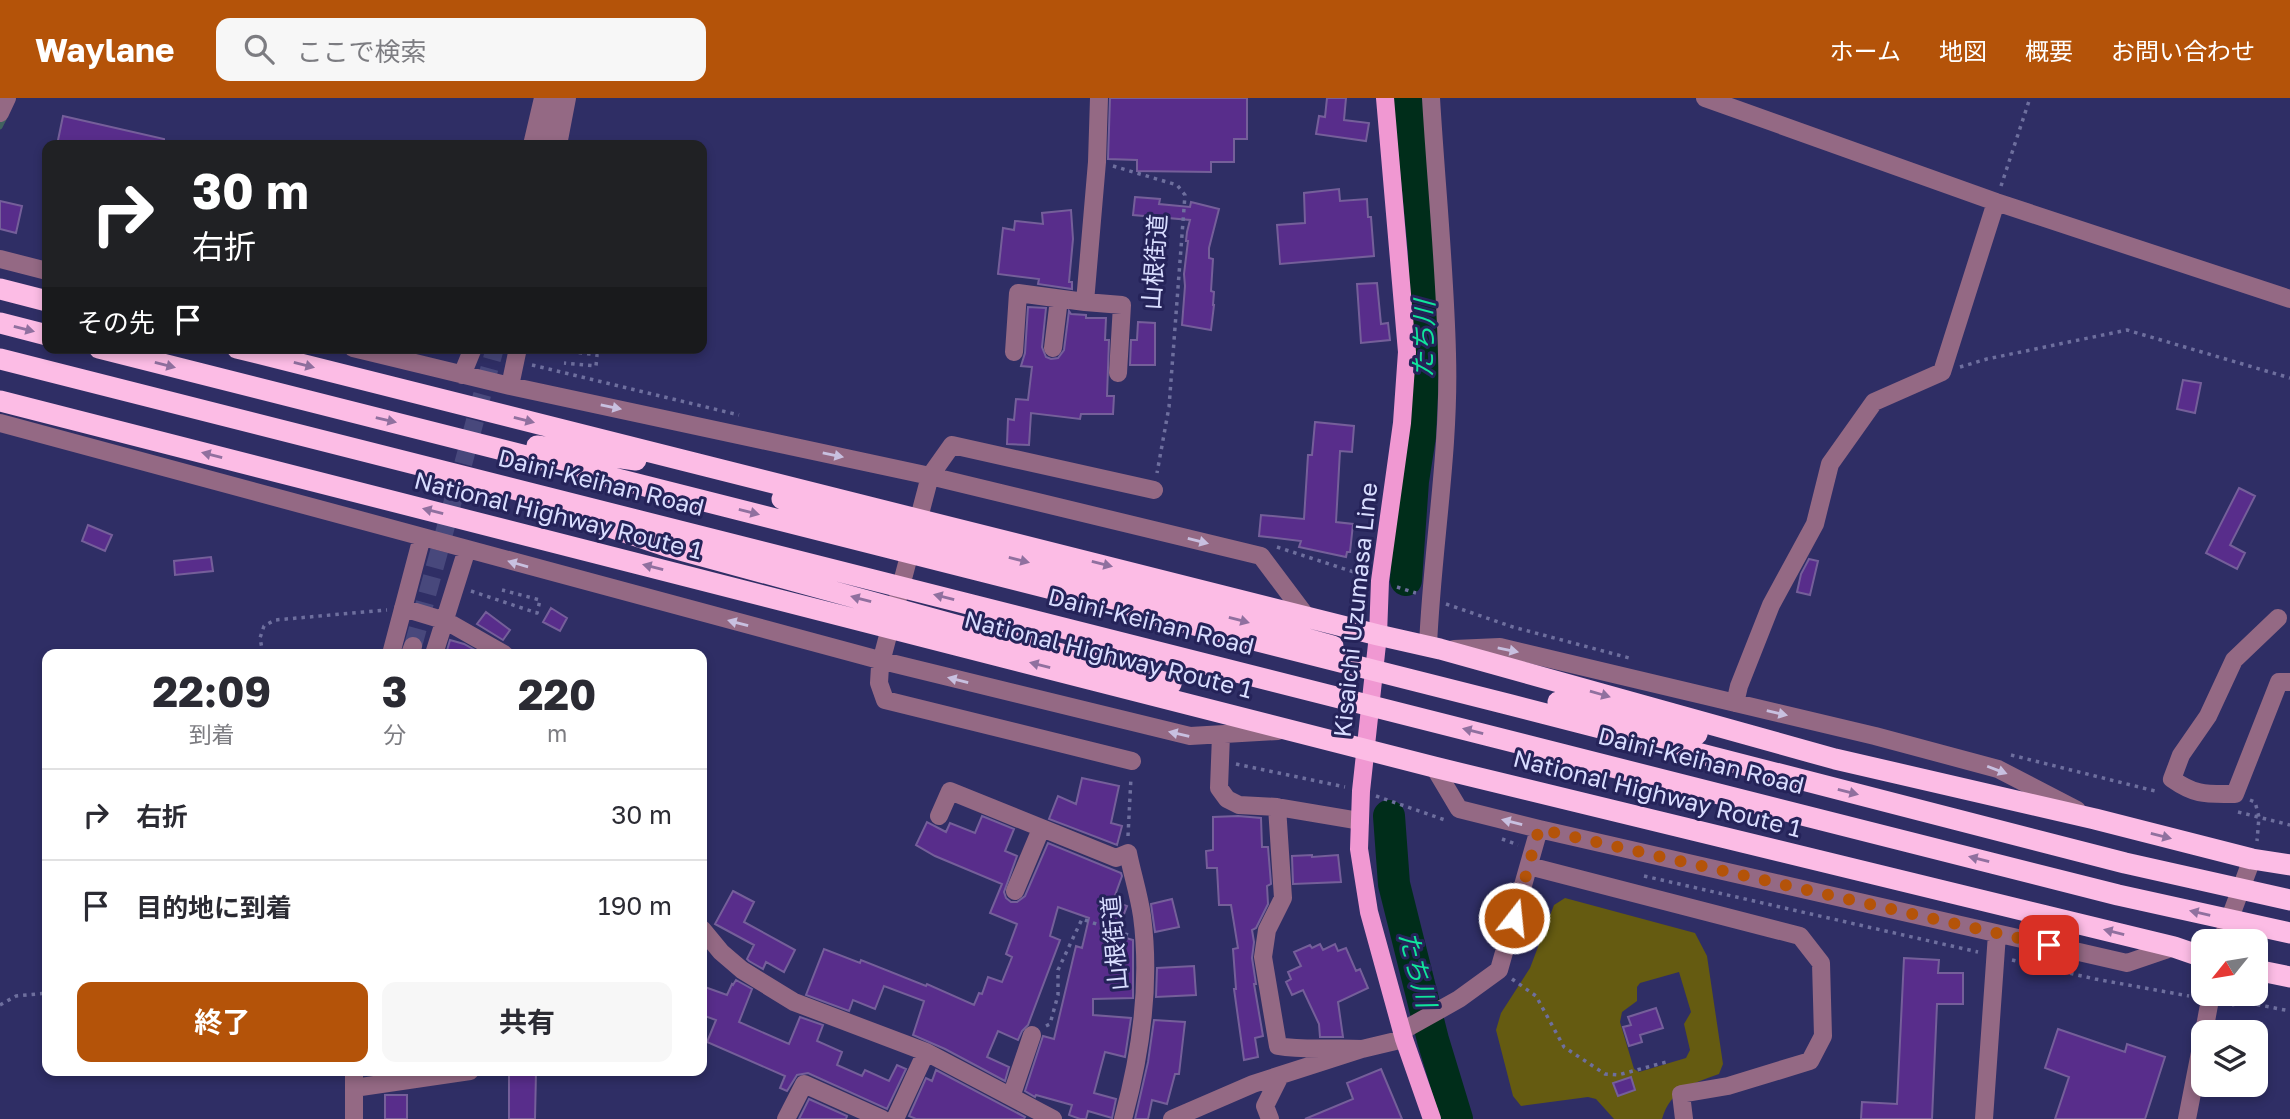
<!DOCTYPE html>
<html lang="ja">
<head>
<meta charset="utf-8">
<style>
  :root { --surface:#fff; --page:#f7f7f7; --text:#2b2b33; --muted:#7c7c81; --line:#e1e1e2; --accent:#b45309 }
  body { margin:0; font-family:"Golos Text","Noto Sans JP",sans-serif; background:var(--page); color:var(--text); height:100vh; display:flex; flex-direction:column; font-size:26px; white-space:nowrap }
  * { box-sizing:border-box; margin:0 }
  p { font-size:23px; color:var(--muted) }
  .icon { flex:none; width:38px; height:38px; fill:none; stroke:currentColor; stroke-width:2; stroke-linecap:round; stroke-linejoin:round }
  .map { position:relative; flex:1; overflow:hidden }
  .details { position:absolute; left:42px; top:551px; width:665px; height:427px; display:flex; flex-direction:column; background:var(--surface); border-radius:14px; box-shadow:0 4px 10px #0003 }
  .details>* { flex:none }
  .guide { position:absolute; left:42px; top:42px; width:665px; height:214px; border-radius:14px; box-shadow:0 4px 10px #0003; background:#202124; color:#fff; overflow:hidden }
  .needle { width:46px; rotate:240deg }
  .buttons { position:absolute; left:2191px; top:831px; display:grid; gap:14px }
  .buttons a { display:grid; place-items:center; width:77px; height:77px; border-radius:14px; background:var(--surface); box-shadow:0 4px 10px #0003; font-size:35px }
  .pin { position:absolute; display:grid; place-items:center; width:60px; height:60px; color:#fff; margin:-30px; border-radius:14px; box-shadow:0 4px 10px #0006 }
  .me { position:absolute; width:77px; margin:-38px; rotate:16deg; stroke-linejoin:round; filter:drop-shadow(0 0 5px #0008) }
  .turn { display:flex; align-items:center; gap:24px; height:147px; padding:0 35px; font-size:32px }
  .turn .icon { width:91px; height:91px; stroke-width:2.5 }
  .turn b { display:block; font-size:49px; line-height:60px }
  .then { display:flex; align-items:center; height:66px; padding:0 35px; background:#0003; gap:14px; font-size:26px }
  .eta { display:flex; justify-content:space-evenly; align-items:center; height:119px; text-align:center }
  .eta b { font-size:42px; font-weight:700; line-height:49px }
  .cta { display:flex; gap:14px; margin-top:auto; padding:14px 35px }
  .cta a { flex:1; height:80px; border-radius:14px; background:var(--accent); color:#fff; font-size:28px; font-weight:700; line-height:80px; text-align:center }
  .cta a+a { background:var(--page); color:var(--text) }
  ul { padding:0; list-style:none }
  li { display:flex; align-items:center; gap:21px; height:91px; padding:0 35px; border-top:2px solid var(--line) }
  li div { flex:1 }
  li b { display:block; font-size:26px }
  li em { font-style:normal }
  header { display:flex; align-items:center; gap:42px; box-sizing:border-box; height:98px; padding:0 35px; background:var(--accent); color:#fff }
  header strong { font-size:33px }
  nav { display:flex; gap:38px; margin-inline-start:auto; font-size:24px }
  .search { width:490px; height:63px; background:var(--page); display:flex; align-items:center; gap:18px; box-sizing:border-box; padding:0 24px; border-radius:14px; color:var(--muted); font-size:26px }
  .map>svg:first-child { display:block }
  .green { fill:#655b11; fill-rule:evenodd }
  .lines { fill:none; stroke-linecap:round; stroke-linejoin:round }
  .stream { stroke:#41625f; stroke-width:5 }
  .river { stroke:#002d1a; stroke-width:32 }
  .building { fill:#582d8b; stroke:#755f9a; stroke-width:2 }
  .minor-tunnel { stroke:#48487c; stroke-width:18; stroke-dasharray:18 9; stroke-linecap:butt }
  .path { stroke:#6e6f9e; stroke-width:3.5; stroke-dasharray:3.5 5; stroke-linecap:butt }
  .minor { stroke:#946984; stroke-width:18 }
  .major { stroke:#f098d2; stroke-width:18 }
  .highway { stroke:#fcbce5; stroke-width:21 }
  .oneway { fill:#90709f }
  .oneway2 { fill:#c8c0e0 }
  .route { stroke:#b45309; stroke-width:12; stroke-dasharray:0 21.6 }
  .labels { text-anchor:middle; stroke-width:6; stroke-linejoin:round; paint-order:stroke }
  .street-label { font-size:24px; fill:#d9ddff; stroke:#252359 }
  .water-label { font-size:26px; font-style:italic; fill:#11e49b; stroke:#252359 }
</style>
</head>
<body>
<header>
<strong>Waylane</strong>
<div class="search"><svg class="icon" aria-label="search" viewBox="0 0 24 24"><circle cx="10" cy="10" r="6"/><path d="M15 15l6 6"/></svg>ここで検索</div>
<nav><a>ホーム</a><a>地図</a><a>概要</a><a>お問い合わせ</a></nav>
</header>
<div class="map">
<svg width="2290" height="1021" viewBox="0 0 2290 1021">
  <rect width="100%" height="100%" fill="#2f2e65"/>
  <path class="green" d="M1565,800l130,35 12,23 16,108 -4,10c-27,10 -48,15 -57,45h-48l-18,-20 -8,-2 -67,9 -8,-10 -17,-66 5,-17 29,-45 24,-63zM1679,874l12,40 -7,12 6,26 -4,8 -47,14 -5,-3 -14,-47 2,-10 15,-11v-14l3,-4z"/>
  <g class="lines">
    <path class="stream" d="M0,29l5,-10"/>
    <path class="river" d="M1406,482l7,-99 7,-45 6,-127 -2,-58 -15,-153
      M1389,718l5,68 39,156 24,79"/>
  </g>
  <path class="building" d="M1110,0h137v41h-13v23h-23v10l-74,-1v-11l-29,-1z
    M1327,0h19l-2,22 25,3 -3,18 -50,-7 3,-18 6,1z
    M63,18l101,23v6h-107z
    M1339,91l1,12 27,-2 1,18h3l3,39 -94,8 -3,-39 28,-2 -1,-30z
    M1135,99l25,2 -1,5 31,3 1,-5 28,7 -10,39v10l4,1 -2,32 3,1 -1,13h1l-3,25 -29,-5 3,-39 -1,-12 4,-33h-2l1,-9 3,-12 -57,-5z
    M0,103l22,5 -6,27 -16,-4z
    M1071,112l2,29 -4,43h3v7l-34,-5 1,-5 -41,-5 5,-46 11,2 1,-9 28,3 -1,-11z
    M1377,185l4,41 7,-1 2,17 -29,3 -4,-59z
    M1028,209l18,1 -4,39 4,10 5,2 7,-1 6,-8 5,-39 2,3 15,1v3h20l-1,22h4l-2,56h7l-1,18h-32l-1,5 -49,-6 -2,32 -22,-1 1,-25 6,1 2,-21 12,1 4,-33 -11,-1 4,-13z
    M1138,224l17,1v42h-25l1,-25h6z
    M2183,282l18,3 -6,30 -18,-4z
    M1315,324l39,4 -2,26 -12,-1 -4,71 17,2 -3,28h-3l-1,5 -47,-10 2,-6 -42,-5 2,-21 43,4 4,-64h4z
    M2239,390l16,8 -25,49 15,8 -8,16 -31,-16z
    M88,427l24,10 -7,16 -23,-10z
    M211,459l2,14 -38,4 -1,-14z
    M1809,461l9,2 -8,34 -13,-3 4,-18z
    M551,510l16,10 -7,13 -17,-9z
    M486,514l24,18 -7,10 -26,-16z
    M450,542l14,4 18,10h-36z
    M1082,680l37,8 -8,37 11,3 -5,19 -68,-26 9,-23 18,8z
    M982,718l32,13 -9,22 12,5 -13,36 2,6 5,4h6l8,-6 23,-53 73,30 1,3 -9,25 14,5 -11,29 17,5v58l-40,1v16l38,3 -6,39 -20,-5 -11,41 22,6 -4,19 -24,-7 -2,8h-6l-11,-4 3,-10 -36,-10 -1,2 -10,-6 18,-55 11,3 22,-93 6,2 7,-30 -31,-11 -8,29 10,4 -32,85 -6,6 -4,9 -20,-9 -11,26 22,10 -4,14 -60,-32 -32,-14 11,-34 -40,-15 -9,23 -22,-9 -4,11 -43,-16 18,-46 36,14 1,-3 65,26 1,-2 47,21 5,-12 3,1 6,-17 14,5 10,-25 -6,-3 11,-30 -27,-11 12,-29 -67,-28 -19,-11 11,-23 19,10 4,-9 25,10z
    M1238,718l23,2 1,29h6l3,37 -4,2 1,18 -12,24 -4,2 2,12 -2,16 4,26h-2l9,52 -8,2 3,19 -14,3 -10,-71h2l-3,-40 5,-1 -7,-43h-12l-2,-37h-10l-1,-17 7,-1v-33z
    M1312,757v2l26,-2 3,27 -48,2 -1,-28z
    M733,793l21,11 -10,20 51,28 -11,22 -18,-10 -3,7 -14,-8 -2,-2 7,-14 -39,-21z
    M1172,801l7,28 -24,5 -4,-28z
    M1320,846l3,6 12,-6 3,7 8,-3 10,23 4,-2 8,19 -30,14 5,35h-23l-1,-13 -16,-34 -11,5 -6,-13 5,-3 -3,-7 13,-6 -7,-14 16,-7 2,3z
    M1904,860l35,2 -1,13h25v31h-26l-5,115h-71l1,-17 35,2z
    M1194,868l2,29 -40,2 1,-29z
    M736,882l16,9 -13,33 50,22 11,-27 23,8 -6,16 25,11 -5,13 25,11 3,-6 24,11 8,-16 9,4 -19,40 -79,-36 -11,2 -10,16 -7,-3 5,-12 -78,-34 9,-22 -14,-5v-29l25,9 5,-11 1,1z
    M1656,910l7,20 -23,7 2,7 -13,4 -6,-19 8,-2 -3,-8z
    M1154,922l31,2 -6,52h-4l-8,30 -15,-4 -4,19h-13l13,-57z
    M2058,931l67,23 2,-8 38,13 -20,62h-90l14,-42 -24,-9z
    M1381,971l21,50h-97l48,-20 -6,-16z
    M936,972l89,47 -1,2h-108l-7,-3 17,-38 6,3z
    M509,973h27l-1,48h-26z
    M1631,979l4,13 -17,6 -5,-13z
    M385,997h22v24h-22z
    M809,1001l38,17 -1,3h-47z"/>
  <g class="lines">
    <path class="minor-tunnel" d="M413,548l82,-298"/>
    <path class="path" d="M1113,68l64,19 8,10 -16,212 -12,66
      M2001,88l29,-88
      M545,250l52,7 -1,11 -32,-3
      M532,267l207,50
      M1960,269l27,-8 140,-29 163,48
      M1277,449l86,28
      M1397,489l19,6
      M471,493l66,22 3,-13 -38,-10
      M1446,506l67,23 120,32
      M263,556l-3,-16 4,-12 11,-6 112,-10
      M2011,657l148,37
      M1236,666l109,23
      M1376,698l69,24
      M2250,702l5,2 4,15 -2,24
      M2238,714l52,13
      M1128,738l3,-59
      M1502,741l16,6
      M1644,778l334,76
      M2012,862l83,19 94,17
      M1512,881l24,17 28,51 41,27 13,1 52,-14
      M0,907l16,-9 31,-3
      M2232,907l12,-3 46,9
      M1046,928l4,-2 8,-29v-25l24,-51 46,16"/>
    <path class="minor" d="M1705,0l291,104 294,97
      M0,15l7,-15
      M532,47l11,-47
      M544,47l11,-47
      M558,47l9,-47
      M0,161l47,12
      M1085,204l37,3 -4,68
      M353,250l157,38 420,90 331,80 45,60
      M1053,250l6,-49
      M1014,254l4,-59 67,9 12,-140 2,-64
      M462,277l11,-27
      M510,288l8,-38
      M0,325l883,238 307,75 88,-5
      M403,510l43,13 58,33
      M2278,520l-44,42 -26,56 -27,39 -9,24c24,17 35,15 63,15l44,-112h11
      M1428,548c4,-97 22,-194 19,-292 -2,-85 -11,-171 -16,-256
      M1454,551l46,-2 375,89 123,33 79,41
      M391,556l31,-117
      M410,556l3,-8
      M434,556l33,-105
      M1735,605l4,-17 32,-81 44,-81 15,-60 44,-62 68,-30 54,-170
      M1221,637l-2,53 8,11 12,6 38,2 83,14
      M1132,663l-247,-61 -6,-17 1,-17 50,-190 22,-31 202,45
      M1434,669l25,42 80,20 588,134 47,-16
      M1277,709l6,91 -16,32 -4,27 15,89c28,5 56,1 84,3
      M939,718l11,-25 166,67 12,-5c4,20 11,42 14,63 9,68 -1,137 -19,203
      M1529,768l271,70 21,27 2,73 -13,25 -82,25 -47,8 3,25
      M1015,793l26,-62
      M702,831l19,23 21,18 52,32 132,50 127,67
      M2221,844l31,-83
      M1402,933l57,-32 40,-29 40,-141
      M2204,934l7,-38
      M354,990l116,-17
      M1011,999l21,-62
      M354,1021v-48
      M786,1021l18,-35 78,35
      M895,1021l31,-67
      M1172,1021l81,-35 109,-35 42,-10
      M1270,1021l-5,-13 15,-30
      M1984,1021l13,-185
      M2187,1021l16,-82"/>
    <path class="major" d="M1385,0l22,254 -5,71 -22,158 -2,54 -17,156 -2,58 10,63 35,127 28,80"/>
    <path class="highway" d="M0,191l47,12
      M0,225l47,12
      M99,250l1412,357 614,158 165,37
      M237,250l1141,287 62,14 395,110 260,60 157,40 38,6
      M0,261l2118,536 172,38
      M0,303l1434,366 740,180 29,10
      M537,348l99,14
      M782,401l295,76 256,71
      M589,422l77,26 505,138
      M1558,604l139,32
      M2256,872l34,7"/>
  </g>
  <defs><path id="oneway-solid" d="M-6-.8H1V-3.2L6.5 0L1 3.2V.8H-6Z" transform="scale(1.75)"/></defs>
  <g class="oneway">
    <use href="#oneway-solid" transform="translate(24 231) rotate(14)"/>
    <use href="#oneway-solid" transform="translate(165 267) rotate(14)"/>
    <use href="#oneway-solid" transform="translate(304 267) rotate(14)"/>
    <use href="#oneway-solid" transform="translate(386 322) rotate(13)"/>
    <use href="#oneway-solid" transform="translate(524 322) rotate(14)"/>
    <use href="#oneway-solid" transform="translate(212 357) rotate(-166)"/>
    <use href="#oneway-solid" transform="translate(433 413) rotate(-166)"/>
    <use href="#oneway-solid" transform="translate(749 414) rotate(14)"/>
    <use href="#oneway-solid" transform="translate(1019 462) rotate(14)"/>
    <use href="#oneway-solid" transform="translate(1102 466) rotate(14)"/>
    <use href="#oneway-solid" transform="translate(653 469) rotate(-166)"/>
    <use href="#oneway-solid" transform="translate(944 499) rotate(-166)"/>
    <use href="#oneway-solid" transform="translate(861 501) rotate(-165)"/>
    <use href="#oneway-solid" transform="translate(1239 522) rotate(15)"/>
    <use href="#oneway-solid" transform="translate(1040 567) rotate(-166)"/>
    <use href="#oneway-solid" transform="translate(1600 596) rotate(16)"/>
    <use href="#oneway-solid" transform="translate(1473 633) rotate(-166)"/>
    <use href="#oneway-solid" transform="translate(1848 694) rotate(14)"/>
    <use href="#oneway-solid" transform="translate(2161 738) rotate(14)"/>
    <use href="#oneway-solid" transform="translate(1979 761) rotate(-166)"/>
    <use href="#oneway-solid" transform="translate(2200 815) rotate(-167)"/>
    <use href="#oneway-solid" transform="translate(2114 834) rotate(-166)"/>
  </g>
  <g class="oneway2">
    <use href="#oneway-solid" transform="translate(611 309) rotate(12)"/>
    <use href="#oneway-solid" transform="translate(833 357) rotate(12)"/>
    <use href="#oneway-solid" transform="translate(1198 443) rotate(14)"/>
    <use href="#oneway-solid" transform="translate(518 466) rotate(-164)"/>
    <use href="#oneway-solid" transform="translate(738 525) rotate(-165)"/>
    <use href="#oneway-solid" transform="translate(1508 552) rotate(11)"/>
    <use href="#oneway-solid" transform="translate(958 582) rotate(-166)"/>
    <use href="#oneway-solid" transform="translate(1777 615) rotate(13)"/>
    <use href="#oneway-solid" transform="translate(1179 636) rotate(-167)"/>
    <use href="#oneway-solid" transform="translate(1997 672) rotate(21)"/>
    <use href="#oneway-solid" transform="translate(1512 724) rotate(-166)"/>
  </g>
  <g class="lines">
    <path class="route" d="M1514,820l25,-89 510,116"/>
  </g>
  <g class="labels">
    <g class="street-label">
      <text transform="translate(1155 164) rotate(-86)" y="8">山根街道</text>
      <text transform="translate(601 385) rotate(14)" y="8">Daini-Keihan Road</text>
      <text transform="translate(558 418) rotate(14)" y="8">National Highway Route 1</text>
      <text transform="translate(1356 512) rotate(-84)" y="8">Kisaichi Uzumasa Line</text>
      <text transform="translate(1151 524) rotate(14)" y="8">Daini-Keihan Road</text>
      <text transform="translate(1108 557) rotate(14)" y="8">National Highway Route 1</text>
      <text transform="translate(1701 663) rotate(14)" y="8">Daini-Keihan Road</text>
      <text transform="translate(1657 696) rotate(14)" y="8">National Highway Route 1</text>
      <text transform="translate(1115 845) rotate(-95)" y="8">山根街道</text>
    </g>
    <g class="water-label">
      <text transform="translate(1424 241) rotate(-89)" y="9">たち川</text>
      <text transform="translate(1417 871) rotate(75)" y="9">たち川</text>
    </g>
  </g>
</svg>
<div class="buttons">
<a><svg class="needle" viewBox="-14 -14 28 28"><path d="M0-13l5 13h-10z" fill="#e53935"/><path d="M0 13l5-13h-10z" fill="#7c7c81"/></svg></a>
<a><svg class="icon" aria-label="layers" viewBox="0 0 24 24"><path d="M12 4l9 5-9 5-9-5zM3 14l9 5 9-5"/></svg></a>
</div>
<div class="pin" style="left:2049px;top:847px;background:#d93025"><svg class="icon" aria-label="arrive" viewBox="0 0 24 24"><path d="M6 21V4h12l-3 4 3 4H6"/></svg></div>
<svg class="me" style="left:1514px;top:820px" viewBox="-20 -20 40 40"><circle r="17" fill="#b45309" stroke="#fff" stroke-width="3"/><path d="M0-11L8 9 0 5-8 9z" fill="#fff"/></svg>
<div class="guide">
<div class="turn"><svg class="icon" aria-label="right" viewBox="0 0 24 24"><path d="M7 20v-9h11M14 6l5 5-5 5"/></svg><div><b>30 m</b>右折</div></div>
<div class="then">その先<svg class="icon" aria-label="arrive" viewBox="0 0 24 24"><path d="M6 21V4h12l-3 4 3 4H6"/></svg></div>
</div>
<section class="details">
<div class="eta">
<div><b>22:09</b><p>到着</p></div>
<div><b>3</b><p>分</p></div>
<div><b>220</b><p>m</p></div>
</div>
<ul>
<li><svg class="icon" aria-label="right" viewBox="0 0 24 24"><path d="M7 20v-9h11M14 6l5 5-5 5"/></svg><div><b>右折</b></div><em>30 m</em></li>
<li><svg class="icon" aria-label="arrive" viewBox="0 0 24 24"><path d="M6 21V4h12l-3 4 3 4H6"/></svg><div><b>目的地に到着</b></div><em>190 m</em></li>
</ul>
<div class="cta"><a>終了</a><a>共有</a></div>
</section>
</div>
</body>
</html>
